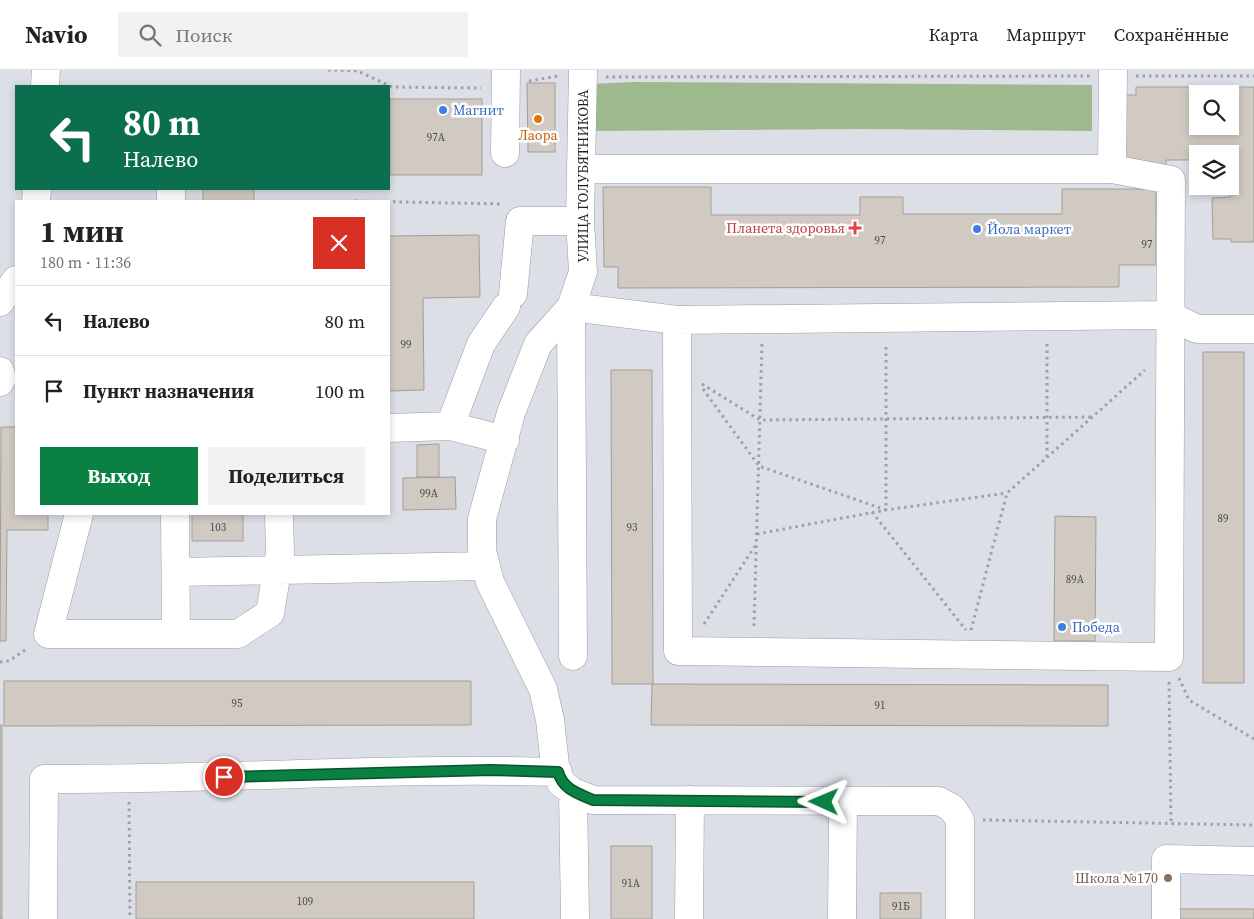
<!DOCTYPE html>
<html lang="ru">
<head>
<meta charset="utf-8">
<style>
  :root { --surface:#fff; --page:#f2f2f2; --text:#222; --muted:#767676; --line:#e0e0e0; --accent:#0b8043 }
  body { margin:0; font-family:"Source Serif 4",serif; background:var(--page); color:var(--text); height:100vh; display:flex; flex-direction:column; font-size:19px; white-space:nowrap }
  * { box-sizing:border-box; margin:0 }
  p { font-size:16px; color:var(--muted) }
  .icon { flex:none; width:28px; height:28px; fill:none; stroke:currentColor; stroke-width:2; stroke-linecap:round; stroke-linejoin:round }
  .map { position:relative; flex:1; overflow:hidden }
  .side { position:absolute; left:15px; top:130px; width:375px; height:315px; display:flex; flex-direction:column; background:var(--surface); border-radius:0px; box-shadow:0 2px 8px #0003 }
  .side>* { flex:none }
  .guide { position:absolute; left:15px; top:15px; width:375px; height:105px; border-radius:0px; box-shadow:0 2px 8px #0003; background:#0b6e4f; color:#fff; overflow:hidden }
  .controls { position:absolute; left:1189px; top:15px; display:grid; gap:10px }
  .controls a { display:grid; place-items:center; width:50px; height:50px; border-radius:0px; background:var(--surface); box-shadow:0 2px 8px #0003; font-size:25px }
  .pin { position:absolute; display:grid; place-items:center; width:42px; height:42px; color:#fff; margin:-21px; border:2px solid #fff; border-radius:50%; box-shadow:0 1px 5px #0007 }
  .me { position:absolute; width:55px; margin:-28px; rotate:271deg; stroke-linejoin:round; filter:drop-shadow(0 0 4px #0008) }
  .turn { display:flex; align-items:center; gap:18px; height:105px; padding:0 25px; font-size:22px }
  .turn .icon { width:65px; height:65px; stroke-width:2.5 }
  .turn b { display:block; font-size:35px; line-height:42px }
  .round { display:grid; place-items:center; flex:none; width:52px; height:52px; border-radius:0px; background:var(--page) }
  .headline { display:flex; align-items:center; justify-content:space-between; height:85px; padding:0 25px }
  h1 { font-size:30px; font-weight:700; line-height:38px }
  .button { display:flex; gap:10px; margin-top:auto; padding:10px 25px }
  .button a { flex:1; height:58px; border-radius:0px; background:var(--accent); color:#fff; font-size:20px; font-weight:700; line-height:58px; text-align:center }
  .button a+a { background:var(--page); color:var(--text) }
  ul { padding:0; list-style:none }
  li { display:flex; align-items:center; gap:15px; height:70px; padding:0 25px; border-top:1px solid var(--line) }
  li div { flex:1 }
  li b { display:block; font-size:19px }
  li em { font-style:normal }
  header { display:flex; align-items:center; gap:30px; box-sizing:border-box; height:70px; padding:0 25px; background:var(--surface); border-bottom:1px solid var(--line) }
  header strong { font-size:24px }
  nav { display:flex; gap:28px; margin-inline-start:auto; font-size:18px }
  .search { width:350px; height:45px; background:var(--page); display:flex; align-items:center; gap:12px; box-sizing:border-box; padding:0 18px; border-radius:0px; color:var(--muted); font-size:19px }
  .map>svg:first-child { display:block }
  .green { fill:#9fb98e }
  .building { fill:#d0cac3; stroke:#a39d96; fill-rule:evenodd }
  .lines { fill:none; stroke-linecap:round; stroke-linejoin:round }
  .minor-casing { stroke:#9b9ca5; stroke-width:29 }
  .path { stroke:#9ea0a6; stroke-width:3; stroke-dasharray:2.5 4; stroke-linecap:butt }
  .minor { stroke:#fff; stroke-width:28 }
  .route-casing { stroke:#07532c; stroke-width:12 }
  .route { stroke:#0b8043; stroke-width:9 }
  .shop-dot { fill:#3f7fe0; stroke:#fff; stroke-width:2 }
  .food-dot { fill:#e8710a; stroke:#fff; stroke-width:2 }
  .health-dot { fill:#e0444e; stroke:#fff; stroke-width:2 }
  .education-dot { fill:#8d6e63; stroke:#fff; stroke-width:2 }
  .labels { text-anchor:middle; stroke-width:5; stroke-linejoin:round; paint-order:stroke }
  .number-label { font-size:11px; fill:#4b4a4b }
  .shop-label { font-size:14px; fill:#366cbe; stroke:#fff; text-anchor:start }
  .food-label { font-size:14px; fill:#c56008; stroke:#fff }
  .street-label { font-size:14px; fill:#1f2023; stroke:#fff }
  .health-label { font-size:14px; fill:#be3a42; stroke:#fff; text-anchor:end }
  .education-label { font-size:14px; fill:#785e54; stroke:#fff; text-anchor:end }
</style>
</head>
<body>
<header>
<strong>Navio</strong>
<div class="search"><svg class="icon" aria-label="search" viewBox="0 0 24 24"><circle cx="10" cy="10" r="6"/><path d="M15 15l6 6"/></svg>Поиск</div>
<nav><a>Карта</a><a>Маршрут</a><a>Сохранённые</a></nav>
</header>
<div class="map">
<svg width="1254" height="849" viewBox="0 0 1254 849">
  <rect width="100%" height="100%" fill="#dddfe7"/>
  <path class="green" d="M634,12l458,3v46l-233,-2 -270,2 1,-47z"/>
  <path class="building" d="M527,13h28v69h-27z
    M1136,17h118v155h-23v-3h-18l-1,-41 18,-1v-43h-32v6h-32v7h-42v-72h12zM1198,24h32v32h-32z
    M390,29h92v76h-92z
    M603,117h108v28h149v-18h43v17h159v-25h94v76h-37v22l-501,1v-21h-14z
    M203,119h51v12h-51z
    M479,165l1,62 -57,1 1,92 -35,1v-155z
    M1203,282h41v331h-41z
    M611,300h41l1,314h-41z
    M1,357h15v87h32v16h-41l-1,111h-6z
    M439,374v33h-22v-32z
    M455,407l1,32 -53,1v-32z
    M192,444h51v27h-51z
    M1055,446l41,1 -1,124h-41z
    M4,611h467v44l-467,1z
    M652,614l456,1v41l-457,-1z
    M0,655h2v194h-2z
    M611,776h41v73h-41z
    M136,812h338v37h-338z
    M880,823h41v26h-41z
    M1175,839h79v10h-79z"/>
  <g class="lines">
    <defs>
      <path id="minor" d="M583,0l-3,151 3,51 -12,35 -33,37 -27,69 -29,106v32l8,31 53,107 7,31 5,45 6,18 12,9 20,8 346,1 13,7 8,12v99
        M45,16l1,-16
        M505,83l1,-83
        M581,99h531l1,-99
        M36,131l1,-12
        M171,131v-12
        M513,224l7,-73h60
        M0,232l16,-22
        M677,250l492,-5 28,14h57
        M0,301l2,7 -2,4
        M450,356l31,-82 25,-37
        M389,358l61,-2 55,14
        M79,444l-31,120h190l32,-21 10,-60 -1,-39
        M175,444l1,120
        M176,502l310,-6
        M573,586l-2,-349 106,13 1,331 491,6 2,-477 -59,-11
        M573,722l2,127
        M43,849l1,-140c171,1 343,-12 514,-7
        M689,849l1,-119
        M842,849l1,-117
        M1166,849v-60l88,2"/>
    </defs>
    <use href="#minor" class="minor-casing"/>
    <path class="path" d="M328,0l30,1 34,16 89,1
      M1136,6h118
      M606,7l484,-1
      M529,11l29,-5
      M354,131l149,3
      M702,314l58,36 333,-3
      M703,319l56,77 127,44v-167
      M1047,387v-116
      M872,442l94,118
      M757,464l129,-24 121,-17
      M704,554l53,-81
      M754,556l8,-283
      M971,560l36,-137 138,-123
      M0,592l9,-1 19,-13
      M1179,608l10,22 65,39
      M1169,612l2,142
      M129,732l1,117
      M983,750l271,5"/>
    <use href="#minor" class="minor"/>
  </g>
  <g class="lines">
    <defs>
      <path id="route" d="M224,707l266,-7 68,2c5,17 19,21 35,28l231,2"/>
    </defs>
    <use href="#route" class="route-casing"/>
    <use href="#route" class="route"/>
  </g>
  <g class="shop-dot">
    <circle cx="443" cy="40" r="5"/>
    <circle cx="977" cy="159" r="5"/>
    <circle cx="1062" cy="557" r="5"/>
  </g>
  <circle class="food-dot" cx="538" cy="49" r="5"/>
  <path class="health-dot" d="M852.5 150.5h5v5h5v5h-5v5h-5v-5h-5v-5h5z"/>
  <circle class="education-dot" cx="1168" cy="808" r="5"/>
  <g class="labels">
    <g class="number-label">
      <text x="436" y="71">97А</text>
      <text x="880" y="174">97</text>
      <text x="1147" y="178">97</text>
      <text x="406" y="278">99</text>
      <text x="429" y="427">99А</text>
      <text x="1223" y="452">89</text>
      <text x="218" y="461">103</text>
      <text x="632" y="461">93</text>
      <text x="1075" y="513">89А</text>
      <text x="237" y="637">95</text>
      <text x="880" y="639">91</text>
      <text x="631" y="817">91А</text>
      <text x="305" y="835">109</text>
      <text x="901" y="840">91Б</text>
    </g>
    <g class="shop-label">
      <text x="453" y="45">Магнит</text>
      <text x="987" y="164">Йола маркет</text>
      <text x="1072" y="562">Победа</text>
    </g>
    <g class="food-label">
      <text x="538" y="70">Лаора</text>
    </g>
    <g class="street-label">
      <text transform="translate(583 106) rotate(-90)" y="5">УЛИЦА ГОЛУБЯТНИКОВА</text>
    </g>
    <g class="health-label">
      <text x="845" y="163">Планета здоровья</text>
    </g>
    <g class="education-label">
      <text x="1158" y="813">Школа №170</text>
    </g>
  </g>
</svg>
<div class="controls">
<a><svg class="icon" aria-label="search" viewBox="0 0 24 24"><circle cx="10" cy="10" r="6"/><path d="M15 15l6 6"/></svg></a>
<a><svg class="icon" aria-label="layers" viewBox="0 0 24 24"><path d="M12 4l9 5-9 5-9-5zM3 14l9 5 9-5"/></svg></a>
</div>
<div class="pin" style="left:224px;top:707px;background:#d93025"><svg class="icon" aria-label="arrive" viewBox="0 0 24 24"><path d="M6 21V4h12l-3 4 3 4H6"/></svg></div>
<svg class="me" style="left:824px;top:732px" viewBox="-20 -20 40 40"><path d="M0-17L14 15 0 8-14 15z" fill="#0b8043" stroke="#fff" stroke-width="4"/></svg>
<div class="guide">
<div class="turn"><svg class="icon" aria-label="left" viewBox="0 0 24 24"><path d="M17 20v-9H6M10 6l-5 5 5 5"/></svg><div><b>80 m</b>Налево</div></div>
</div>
<section class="side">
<div class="headline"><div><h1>1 мин</h1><p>180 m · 11:36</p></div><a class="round" style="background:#d93025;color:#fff"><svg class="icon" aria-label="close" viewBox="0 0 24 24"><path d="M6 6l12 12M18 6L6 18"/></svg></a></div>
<ul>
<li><svg class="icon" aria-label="left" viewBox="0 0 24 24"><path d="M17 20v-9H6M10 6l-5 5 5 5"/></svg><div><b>Налево</b></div><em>80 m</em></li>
<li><svg class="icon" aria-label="arrive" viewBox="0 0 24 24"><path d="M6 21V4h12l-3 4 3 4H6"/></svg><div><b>Пункт назначения</b></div><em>100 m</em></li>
</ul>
<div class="button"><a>Выход</a><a>Поделиться</a></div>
</section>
</div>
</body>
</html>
